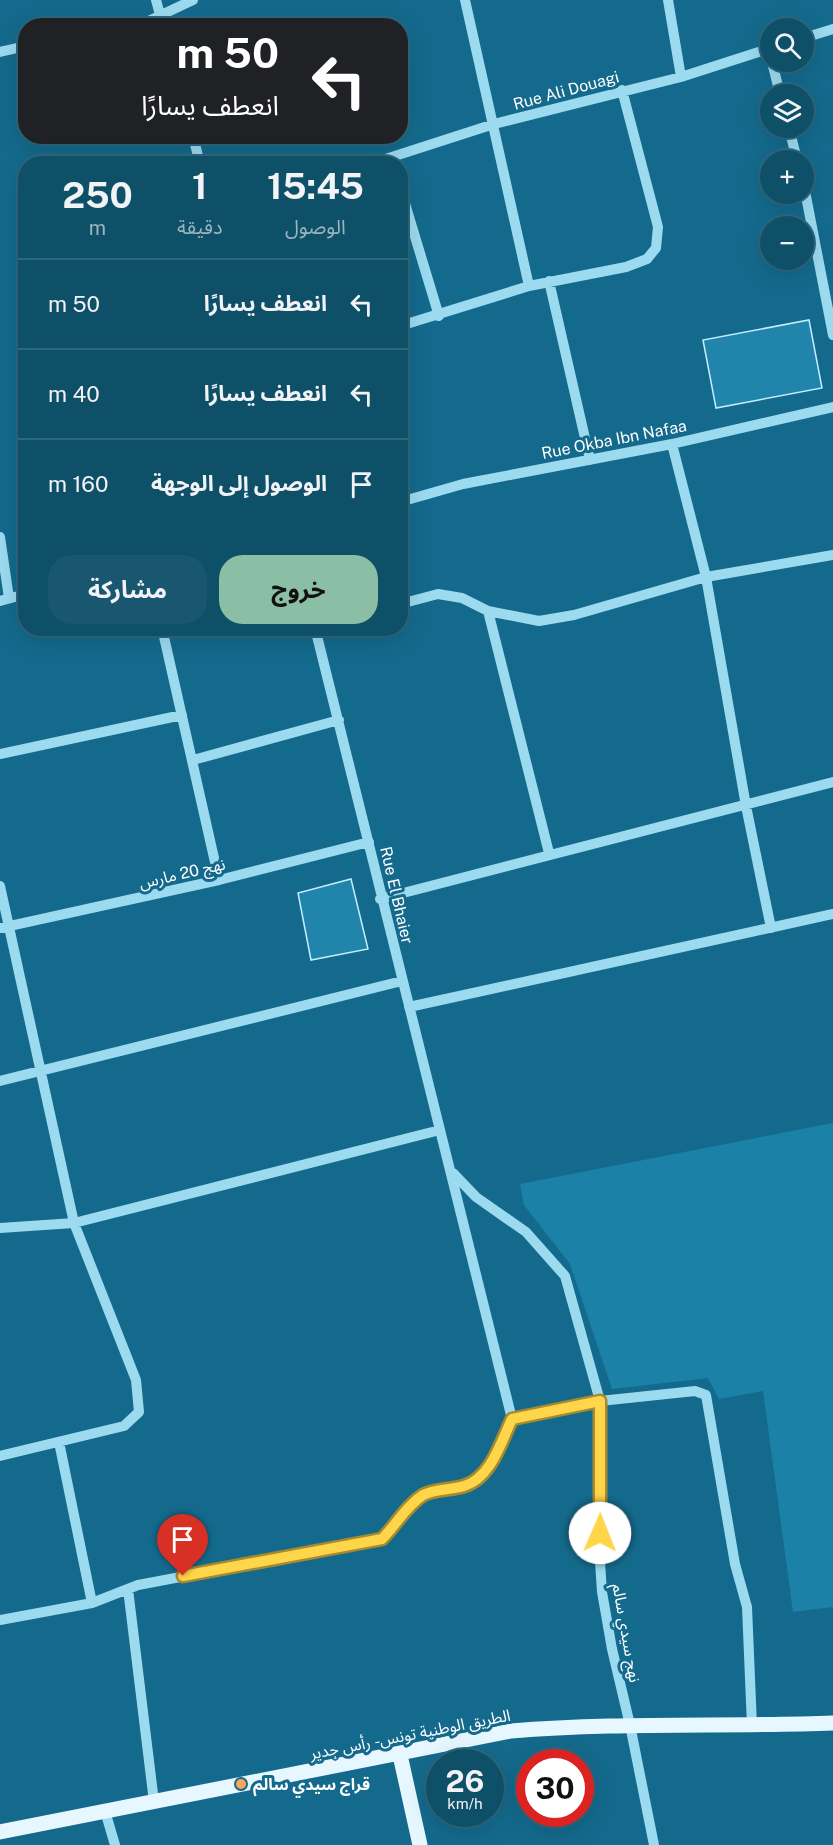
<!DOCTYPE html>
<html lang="ar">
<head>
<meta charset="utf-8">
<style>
  :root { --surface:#0f5069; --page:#18576f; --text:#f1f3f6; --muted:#9bb5c0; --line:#2f677d; --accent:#8abfa5 }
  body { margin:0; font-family:"Public Sans","Noto Sans Arabic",sans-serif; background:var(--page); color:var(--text); direction:rtl; height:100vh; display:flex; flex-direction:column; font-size:22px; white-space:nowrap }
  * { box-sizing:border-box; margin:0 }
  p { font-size:20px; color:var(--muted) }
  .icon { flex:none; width:33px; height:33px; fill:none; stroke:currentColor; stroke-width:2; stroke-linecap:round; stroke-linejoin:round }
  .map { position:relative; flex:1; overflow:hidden; direction:ltr }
  .details { position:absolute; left:18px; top:156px; width:390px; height:480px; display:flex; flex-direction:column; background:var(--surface); border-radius:24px; box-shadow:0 6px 24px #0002,0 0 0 2px var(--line); direction:rtl }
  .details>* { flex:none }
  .hud { position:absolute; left:18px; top:18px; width:390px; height:126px; border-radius:24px; box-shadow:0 6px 24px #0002,0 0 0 2px var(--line); direction:rtl; background:#202124; color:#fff; overflow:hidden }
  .controls { position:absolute; left:760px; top:18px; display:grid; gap:12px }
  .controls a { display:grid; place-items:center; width:54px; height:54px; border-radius:50%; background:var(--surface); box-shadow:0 6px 24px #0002,0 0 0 2px var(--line); font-size:30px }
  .speed { position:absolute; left:426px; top:1749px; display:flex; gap:12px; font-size:30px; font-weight:700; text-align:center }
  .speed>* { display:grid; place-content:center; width:78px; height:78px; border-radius:50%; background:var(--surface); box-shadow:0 6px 24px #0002,0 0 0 2px var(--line); line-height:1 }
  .speed small { font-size:15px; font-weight:400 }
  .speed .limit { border:9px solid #d22; background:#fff; color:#111 }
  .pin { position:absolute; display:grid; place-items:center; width:51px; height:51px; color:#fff; margin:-62px -26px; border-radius:50% 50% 50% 0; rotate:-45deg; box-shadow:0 0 6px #0007 }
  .pin .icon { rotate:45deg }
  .me { position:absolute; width:66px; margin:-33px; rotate:1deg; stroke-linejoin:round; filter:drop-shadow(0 0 4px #0008) }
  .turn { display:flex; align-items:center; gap:21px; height:126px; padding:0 30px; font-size:27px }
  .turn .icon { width:78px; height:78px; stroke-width:2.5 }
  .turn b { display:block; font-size:42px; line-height:51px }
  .eta { display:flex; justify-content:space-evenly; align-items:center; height:102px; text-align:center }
  .eta b { font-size:36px; font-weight:700; line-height:42px }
  .primary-button { display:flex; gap:12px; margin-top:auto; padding:12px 30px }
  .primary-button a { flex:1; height:69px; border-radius:24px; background:var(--accent); color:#111; font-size:24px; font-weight:700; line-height:69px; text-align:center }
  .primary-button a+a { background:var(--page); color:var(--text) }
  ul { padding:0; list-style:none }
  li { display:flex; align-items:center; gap:18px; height:90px; padding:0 30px; border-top:2px solid var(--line) }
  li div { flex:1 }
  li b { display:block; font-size:22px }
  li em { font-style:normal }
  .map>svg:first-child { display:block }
  .green { fill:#1b81a6 }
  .building { fill:#2185ab; stroke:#c3edfc; stroke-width:1.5 }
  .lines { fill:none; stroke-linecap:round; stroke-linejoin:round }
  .minor { stroke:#9cdaf0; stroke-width:10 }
  .major { stroke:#e6f7ff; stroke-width:15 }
  .route-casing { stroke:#a68a30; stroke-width:15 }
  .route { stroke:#ffd54a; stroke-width:10 }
  .poi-dot { fill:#ffa25c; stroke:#146a8c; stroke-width:2 }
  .labels { text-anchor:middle; stroke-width:6; stroke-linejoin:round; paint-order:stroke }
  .street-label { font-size:16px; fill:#fff; stroke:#146a8c }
  .poi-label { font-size:16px; font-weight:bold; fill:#fff; stroke:#146a8c; text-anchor:start }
</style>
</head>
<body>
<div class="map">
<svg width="833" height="1845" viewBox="0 0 833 1845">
  <rect width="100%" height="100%" fill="#146a8c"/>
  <path class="green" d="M833,1123v484l-40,5 -30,-221 -44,8 -11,-21 -96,11 -42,-125 -46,-59 -4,-21z"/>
  <path class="building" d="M809,320l13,68 -106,20 -13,-68z
    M351,879l17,70 -57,11 -13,-67z"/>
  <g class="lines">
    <path class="minor" d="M156,0l7,26
      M465,0l64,286
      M668,0l13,77
      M138,26l55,-26
      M804,38l29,-9
      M0,52l26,-6
      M772,62l8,32
      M789,128l8,32
      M193,136l7,28
      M370,164l124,-40 187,-47 90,-29
      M804,186l29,149
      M400,187l39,129
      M549,281l41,179
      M400,326l129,-40 97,-19 21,-8 9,-11 2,-21 -36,-137
      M672,444l34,133 127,-22
      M400,502l63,-18 209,-40 161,-37
      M0,537l9,61
      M0,601l26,-7
      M400,604l38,-10 24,4 26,13 51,10 35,-6 132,-38 40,229 25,122
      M488,611l61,242
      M162,628l57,252
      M315,628l197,791 88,-18 95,-10 11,4 29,169 12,43 5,119
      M0,754l182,-39
      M193,760l146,-40
      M0,886l74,337 62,157 3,32 -15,14 -124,30
      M380,899l453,-117
      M0,928l219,-48 150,-38
      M409,1007l424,-93
      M0,1081l402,-100
      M453,1173l23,24 50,35 39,44 35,125 -1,146 3,45 10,57 18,76 24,120
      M0,1228l74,-5 366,-93
      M59,1442l33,161
      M128,1589l26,213
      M0,1620l92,-17 46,-18 244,-46c14,-14 24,-33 41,-43 12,-7 28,-6 41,-10 27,-8 37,-44 48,-67
      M105,1811l10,34"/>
    <path class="major" d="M400,1755l20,90
      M0,1832l511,-101c108,-9 215,-4 322,-8"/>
  </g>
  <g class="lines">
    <defs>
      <path id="route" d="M183,1576l199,-37c14,-14 24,-33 41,-44 12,-6 28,-5 41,-9 27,-8 37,-44 48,-67l88,-18v132"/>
    </defs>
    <use href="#route" class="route-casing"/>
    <use href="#route" class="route"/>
  </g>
  <circle class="poi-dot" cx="241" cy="1784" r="6"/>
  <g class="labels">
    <g class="street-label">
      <text transform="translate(566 90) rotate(-15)" y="6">Rue Ali Douagi</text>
      <text transform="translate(614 439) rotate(-11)" y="6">Rue Okba Ibn Nafaa</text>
      <text transform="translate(182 873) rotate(-13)" y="6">نهج 20 مارس</text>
      <text transform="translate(397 895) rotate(77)" y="6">Rue El Bhaier</text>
      <text transform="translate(627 1633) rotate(80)" y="6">نهج سيدي سالم</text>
      <text transform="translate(410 1734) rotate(-11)" y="6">الطريق الوطنية تونس - رأس جدير</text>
    </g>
    <g class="poi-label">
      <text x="253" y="1790">قراج سيدي سالم</text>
    </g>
  </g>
</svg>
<div class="controls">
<a><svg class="icon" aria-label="search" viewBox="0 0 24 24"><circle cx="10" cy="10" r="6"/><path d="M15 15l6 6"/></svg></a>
<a><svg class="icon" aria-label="layers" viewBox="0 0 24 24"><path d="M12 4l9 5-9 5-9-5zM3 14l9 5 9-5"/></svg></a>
<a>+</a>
<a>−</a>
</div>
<div class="speed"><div>26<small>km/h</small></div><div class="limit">30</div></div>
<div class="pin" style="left:183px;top:1576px;background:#d93025"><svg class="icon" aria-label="arrive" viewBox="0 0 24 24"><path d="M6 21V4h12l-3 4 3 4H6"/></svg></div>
<svg class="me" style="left:600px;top:1533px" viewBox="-20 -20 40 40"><circle r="19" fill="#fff"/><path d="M0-13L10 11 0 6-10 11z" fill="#ffd54a"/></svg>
<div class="hud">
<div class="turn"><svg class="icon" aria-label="left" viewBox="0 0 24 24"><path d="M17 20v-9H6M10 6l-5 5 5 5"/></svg><div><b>50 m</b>انعطف يسارًا</div></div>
</div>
<section class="details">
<div class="eta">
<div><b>15:45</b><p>الوصول</p></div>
<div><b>1</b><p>دقيقة</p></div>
<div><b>250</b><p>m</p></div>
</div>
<ul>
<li><svg class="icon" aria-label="left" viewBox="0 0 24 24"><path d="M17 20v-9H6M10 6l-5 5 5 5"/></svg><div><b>انعطف يسارًا</b></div><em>50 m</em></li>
<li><svg class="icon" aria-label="left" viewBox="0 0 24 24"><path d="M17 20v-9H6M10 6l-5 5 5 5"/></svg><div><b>انعطف يسارًا</b></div><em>40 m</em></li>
<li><svg class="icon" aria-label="arrive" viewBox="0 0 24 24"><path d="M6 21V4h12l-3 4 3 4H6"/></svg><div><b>الوصول إلى الوجهة</b></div><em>160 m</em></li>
</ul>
<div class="primary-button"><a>خروج</a><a>مشاركة</a></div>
</section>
</div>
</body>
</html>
